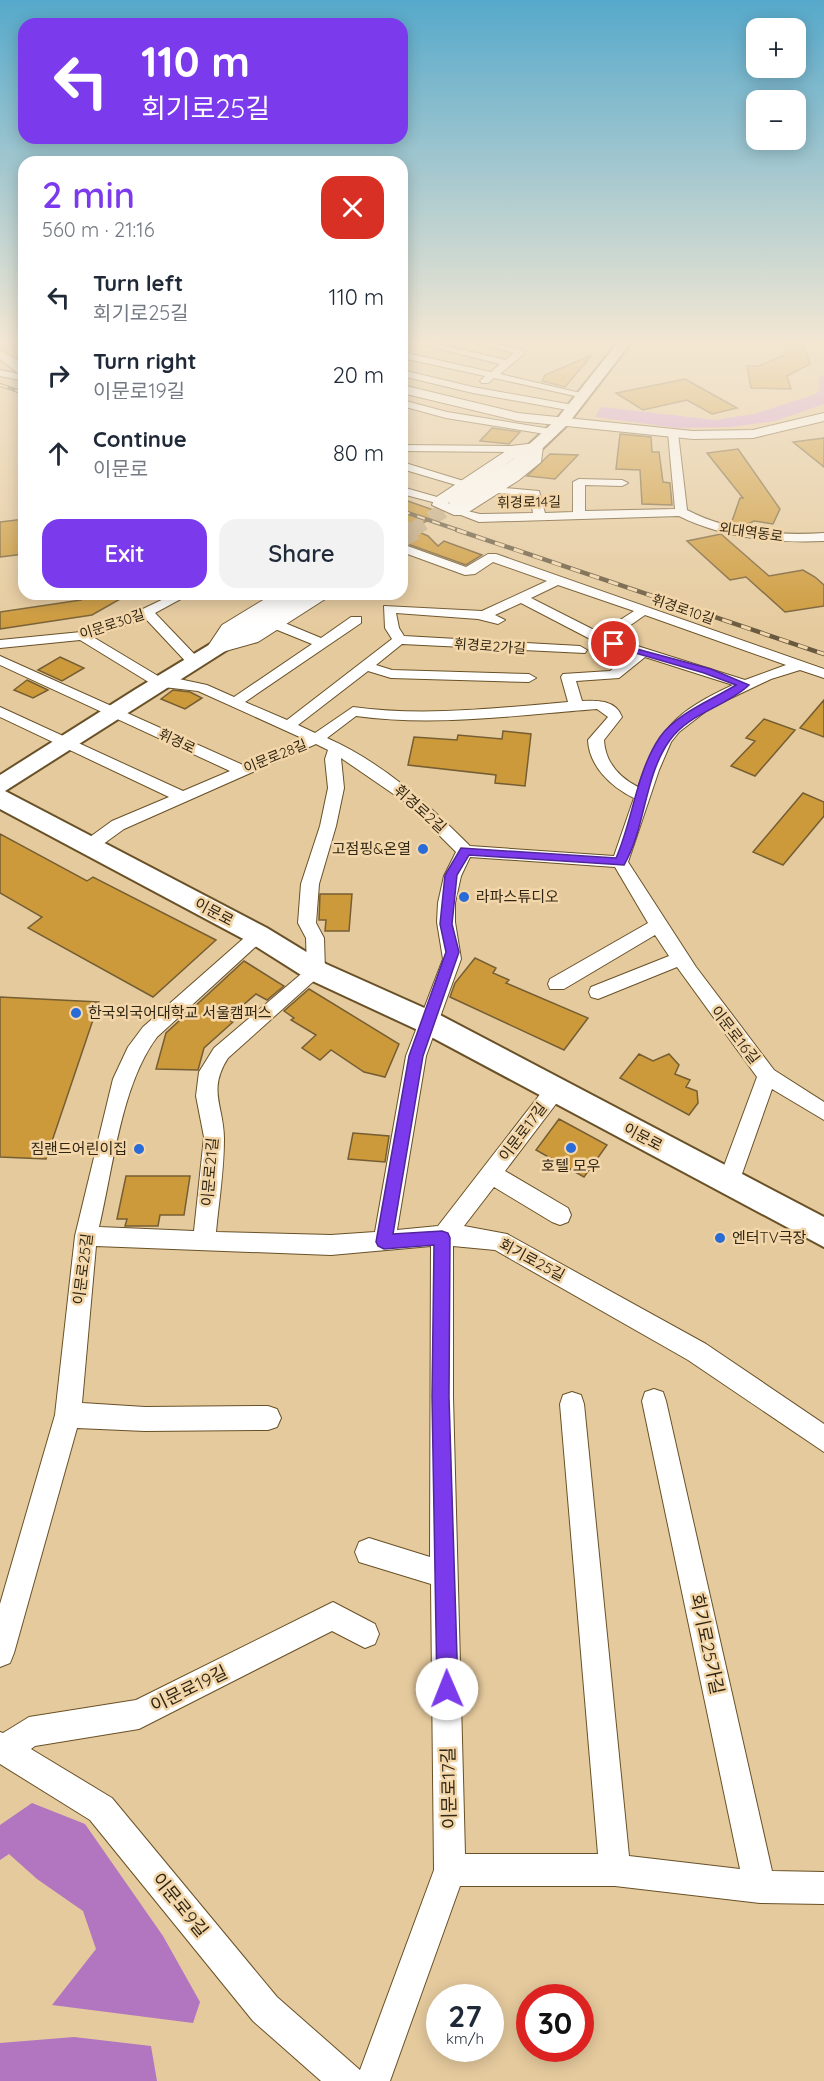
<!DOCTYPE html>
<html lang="en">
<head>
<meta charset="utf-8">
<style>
  :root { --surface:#fff; --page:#f2f2f3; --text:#1f2937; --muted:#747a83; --accent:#7c3aed }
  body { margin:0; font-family:Quicksand,"Noto Sans KR",sans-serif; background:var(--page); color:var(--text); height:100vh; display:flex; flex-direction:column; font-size:22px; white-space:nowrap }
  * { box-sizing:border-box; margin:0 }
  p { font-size:20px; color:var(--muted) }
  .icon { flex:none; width:33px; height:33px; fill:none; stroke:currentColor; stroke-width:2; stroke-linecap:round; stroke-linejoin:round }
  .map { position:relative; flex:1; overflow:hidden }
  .sheet { position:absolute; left:18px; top:156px; width:390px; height:444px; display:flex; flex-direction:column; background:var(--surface); border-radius:18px; box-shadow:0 3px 15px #0003 }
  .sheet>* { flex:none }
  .top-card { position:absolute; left:18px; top:18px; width:390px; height:126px; border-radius:18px; box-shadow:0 3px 15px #0003; background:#7c3aed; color:#fff; overflow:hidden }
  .fabs { position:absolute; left:746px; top:18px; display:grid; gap:12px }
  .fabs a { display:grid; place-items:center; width:60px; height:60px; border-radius:12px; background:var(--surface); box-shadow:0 3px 15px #0003; font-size:30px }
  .speed { position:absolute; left:426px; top:1984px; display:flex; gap:12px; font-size:30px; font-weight:700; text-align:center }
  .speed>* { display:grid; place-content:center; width:78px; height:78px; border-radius:50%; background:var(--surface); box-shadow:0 3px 15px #0003; line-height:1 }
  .speed small { font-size:15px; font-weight:400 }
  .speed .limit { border:9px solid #d22; background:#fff; color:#111 }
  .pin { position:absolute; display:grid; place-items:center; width:51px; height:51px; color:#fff; margin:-26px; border:3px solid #fff; border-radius:50%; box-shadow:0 2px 6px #0007 }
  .me { position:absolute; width:66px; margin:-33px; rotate:359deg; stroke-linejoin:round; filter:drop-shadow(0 0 4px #0008) }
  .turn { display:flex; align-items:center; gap:21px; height:126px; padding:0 24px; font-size:27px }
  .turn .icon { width:78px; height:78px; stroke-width:2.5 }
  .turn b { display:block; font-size:42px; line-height:51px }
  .round { display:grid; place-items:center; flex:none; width:63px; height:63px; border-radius:18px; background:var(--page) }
  .head { display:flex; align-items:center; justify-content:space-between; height:102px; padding:0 24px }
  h1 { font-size:36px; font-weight:600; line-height:45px; color:var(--accent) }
  .action { display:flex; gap:12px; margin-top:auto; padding:12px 24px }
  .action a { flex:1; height:69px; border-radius:18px; background:var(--accent); color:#fff; font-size:24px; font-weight:600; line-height:69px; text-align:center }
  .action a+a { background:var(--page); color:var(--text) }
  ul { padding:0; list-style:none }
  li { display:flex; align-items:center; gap:18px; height:78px; padding:0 24px }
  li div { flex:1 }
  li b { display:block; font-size:22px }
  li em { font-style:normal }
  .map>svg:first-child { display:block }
  .green { fill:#d399e0 }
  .forest { fill:#b276c0 }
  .building { fill:#cd9a3b; stroke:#765e33; stroke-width:1.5 }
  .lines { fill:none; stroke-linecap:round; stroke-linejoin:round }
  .secondary-tunnel-far1 { stroke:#c1a982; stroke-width:15; stroke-dasharray:15 8; stroke-linecap:butt }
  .secondary-tunnel { stroke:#c1a982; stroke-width:20; stroke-dasharray:20 10; stroke-linecap:butt }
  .minor-casing { stroke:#695127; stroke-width:2 }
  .tertiary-casing { stroke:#695127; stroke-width:2 }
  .secondary-casing { stroke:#695127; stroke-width:4 }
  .minor { fill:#fff; fill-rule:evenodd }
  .tertiary { fill:#fff; fill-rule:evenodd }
  .secondary { fill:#fff; fill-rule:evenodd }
  .rail-far1-casing { stroke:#68593f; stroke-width:4 }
  .rail-casing { stroke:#68593f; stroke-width:4.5 }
  .rail-far1 { stroke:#f3d7aa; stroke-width:2; stroke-dasharray:8; stroke-linecap:butt }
  .rail { stroke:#f3d7aa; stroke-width:3; stroke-dasharray:10; stroke-linecap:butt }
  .route { fill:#7c3aed; stroke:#51269a; stroke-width:1.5 }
  .poi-dot { fill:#296bd7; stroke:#f3d7aa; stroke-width:2 }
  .labels { text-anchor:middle; stroke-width:5; stroke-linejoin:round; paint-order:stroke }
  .far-street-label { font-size:14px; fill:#302614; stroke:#f3d7aa }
  .street-label { font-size:15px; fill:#302614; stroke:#f3d7aa }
  .poi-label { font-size:15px; fill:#302614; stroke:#f3d7aa; text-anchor:start }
  .near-street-label { font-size:18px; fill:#302614; stroke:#f3d7aa }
</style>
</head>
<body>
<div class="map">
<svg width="824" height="2081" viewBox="0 0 824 2081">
  <rect width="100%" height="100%" fill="#e5ca9d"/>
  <path class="green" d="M819,375l5,1v28l-49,17 -44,6 -53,1 -83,-11 6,-10 114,13 39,-6 62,-20 3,-3z"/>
  <path class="forest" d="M32,1803l53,21 78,112 37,66 -7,21 -141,-18 44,-56 -13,-38 -46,-32 -28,-25 -9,6v-35z
    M74,2037l77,9 6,35h-157v-38z"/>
  <path class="building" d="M783,341h19l8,23 -23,12 4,13 -40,-1 -4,-22h12l28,-12z
    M592,355l-27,32 -23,-6 3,-6z
    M685,379l52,29 -25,6 -25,-14 -44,10 -27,-17z
    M492,428l28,4 -11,12 -29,-3z
    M620,434l31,3 1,15h7l4,30 7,1 2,22 -30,-1 -2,-34 -24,-1z
    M824,438v29l-31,-25z
    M738,449l42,60 -7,15 -19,-3 -12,6 -11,-3 9,-26h3l-36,-45z
    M550,454l28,1 -23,24 -28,-3z
    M402,499l40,14 -30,16 16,7 10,10 6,-5 38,14 -16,10 -64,-23z
    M24,519v35l-24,3v-35z
    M721,534l48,42 34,-6 12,7 9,8v21l-39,6 -39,-35 -16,3 -43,-39z
    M92,594h37l-37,21 -92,14v-17l81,-12z
    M60,657l24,11 -22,13 -24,-11z
    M27,680l21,10 -15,8 -19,-8z
    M173,690l17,2 12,6 -17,11 -24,-10z
    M824,700v37l-24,-9z
    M764,719l31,11 -40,46 -24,-10 24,-25 -9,-3z
    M503,731l28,3 -6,52 -30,-3 1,-8 -88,-10 6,-28 43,3 1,-5 44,4z
    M803,793l21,9v14l-41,49 -30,-13z
    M0,834l87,47 6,-4 123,63 -63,57 -125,-69 14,-11 -42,-24z
    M320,894h32l-3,37h-24l1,-11h-7z
    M475,958l21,10 -3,5 16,7 -3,3 82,35 -24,32 -114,-53 5,-14z
    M244,961l40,25 -17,14 -11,-6 -29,25 6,3 -29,26 -6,22 -42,-1 10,-36z
    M309,989l90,55 -14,33 -21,-5 -33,-22 -11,10 -18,-12 14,-13 -25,-15 3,-2 -10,-7z
    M0,997l99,5 -53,157 -46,-2z
    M639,1054l14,7 16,-7 10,11 -4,9 15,6 -4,7 11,4 1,12 -9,12 -69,-37z
    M559,1119l48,26 -23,32 -48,-27z
    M353,1133l36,3 -4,26 -37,-3z
    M126,1176h64l-6,39h-24l-2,11h-33l2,-7h-10z"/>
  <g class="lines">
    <path class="secondary-tunnel-far1" d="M411,531l46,-29"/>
    <path class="secondary-tunnel" d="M402,537l12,-7"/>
    <defs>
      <path id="minor" d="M0,341h12l-12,5z
        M408,341h17l81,19 8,-7 -46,-12h17l39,9v4l-24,20 89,21 -5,3 -90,-20 -6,5h-6l-2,-2 5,-5 -83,-18v-6l89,20 9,-8z
        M0,370l24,5v6l-24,-5z
        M402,370l71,17 100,18 5,3 -5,3 -100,-18 -71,-17z
        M402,400l45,12 104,17 5,3 -5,3 -105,-17 -44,-12z
        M673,430l5,3 9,77c42,22 90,26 137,23v8c-49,2 -101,-3 -145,-25l-200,6 -26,-10 6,-3 21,5 53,-1 -3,-17 -41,-4v-4l4,-1 46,4 6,22 28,-1v-30l6,-3 43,1 6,3 -6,3 -37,-1v26l90,-2 -7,-76z
        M536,443l5,3 -1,2 -29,4 -109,-1v-6l109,1z
        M402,462l68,21 2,2 -6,3 -64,-19z
        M402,487l42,12 2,2 -6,3 -38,-10z
        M402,544l64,23 22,-13h8l328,115v9l-24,-8 -29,9 -61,29 -31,24 -8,10 -12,28 -31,92 68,105 78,103 50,32v18l-52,-31 -35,99 -8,3 -8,-3 -3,-6 39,-105 -80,-110 -79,32 -7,-2 -2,-5 2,-5 78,-31 -14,-21 -91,54h-14l-2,-5 2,-5 98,-56 -33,-56 -145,-10 -9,19 -6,27v19l6,37 -35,97 -29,174 41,-4 110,-142 7,-2 7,2 3,6 -3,6 -57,75 63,37 3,7 -3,7 -8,3 -8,-3 -58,-35 -30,39 43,8 199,110 118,80v28l-136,-92 -193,-110 -42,-4v151l12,457h133l-38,-450 3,-9 9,-3 9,3 3,9 45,452 111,13 -98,-468 3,-9 9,-3 9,3 3,9 106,470 52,1v32l-64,-1 -145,-17h-155l-70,195h-69l-68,-60 -163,-201 -90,-56v-32l3,1 26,-16 107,-17 197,-98 42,22 4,10 -4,10 -10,4 -33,-17 -193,98 -104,17 -4,3 81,49 165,199 83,73 74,-200 -3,-286 -72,-22 -4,-10 4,-10 10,-4 61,19 1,-311 -100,9 -235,-9 -14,157 63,4 123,-1 9,3 4,9 -4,9 -9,3 -123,1 -68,-3 -63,225 -4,10 -10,4v-63l55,-189 20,-179 38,-157 15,-32 15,-20 109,-96h12l3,4 -3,4 -107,98c-36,48 -44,131 -58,190l95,4 10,-94 -8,-41 3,-24 15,-24 93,-79 -1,-31 -8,-15 3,-39 19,-58 8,-38 -3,-29 3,-9 -12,-6 -192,85 -29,21h-12l-2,-4 2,-4 29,-21 57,-24 -169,-80v-10l183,84 47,-20 -230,-106v-9l243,109 61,-26 -106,-48 -43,-5 -75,-46 -80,8v-8l81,-8 41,-13 52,-25h16l-35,19 44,46v6h-10l-44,-47 -52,19 70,42h16l28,6 27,12 78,-53 -42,-17v-6h10l41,17 30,-21h10v6l-116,79 42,18 105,-81 -7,-11 -1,-22 98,5 65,-30 -54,-19 -18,12 -10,1 -63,-23zM558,585l76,26 -34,22 -69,-35zM521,603l75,39 37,11 -23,18 -47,3 -2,3 7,25c-71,6 -144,15 -215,5l-38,26 -17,-8 70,-54 23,7 138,4 7,-4 -7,-4 -137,-4 -16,-5 26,-21 183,9 2,-3 -7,-4 -176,-10 -5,-8 -3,-15 82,6 20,5 7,-4 -10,-5zM645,615l141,50 -41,15 -133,-42zM645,657l88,28c-56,26 -75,43 -95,102 -19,-10 -33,-25 -34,-47l18,-23c-6,-17 -25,-17 -40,-16l-6,-20 43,-3zM597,709l11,8 -20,23c1,26 23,47 46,58l-20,58 -144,-10c-43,-43 -87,-83 -143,-108l29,-22c79,11 162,-1 241,-7zM341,758l67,46 48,48 -12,24 -6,27 -1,19 6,37 -37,97 -31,176 -44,3 -115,-3c3,-31 8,-62 8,-93 0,-33 -17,-48 4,-81l97,-87 -1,-33 -8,-15 3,-39 17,-58 8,-38z"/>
      <path id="tertiary" d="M0,350l22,13 2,15 -24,-19z
        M402,385l116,28 175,18 60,-1 71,-17v8l-71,17 -60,1 -175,-18 -116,-28z
        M536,442l7,4 -2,16 -22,18 -55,35h-10l-22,-10 3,-7 71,-47zM529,453v5l-20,16 -51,32 -10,-3 68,-46z
        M273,594h20l-59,39 -3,6 15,-5 67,-40h20l-75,48 -43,12 -6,-1 -3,-4 16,-24z"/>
      <path id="secondary" d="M619,341h13l-65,84 -42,40 -62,41h-12l-2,-4 2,-4 62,-39 44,-40z
        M293,594h22l-310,197 262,137 59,36 114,51 384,202v30l-404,-216 -114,-53 -57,-36 -249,-133v-34l136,-86z"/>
    </defs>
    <use href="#minor" class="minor-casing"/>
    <use href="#tertiary" class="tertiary-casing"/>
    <use href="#secondary" class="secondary-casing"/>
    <use href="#minor" class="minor"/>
    <use href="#tertiary" class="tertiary"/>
    <use href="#secondary" class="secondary"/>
    <defs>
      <path id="rail-far1" d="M0,385l24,8
        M402,511l59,20"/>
      <path id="rail" d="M457,530l367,124"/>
    </defs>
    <use href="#rail-far1" class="rail-far1-casing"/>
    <use href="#rail" class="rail-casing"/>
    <use href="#rail-far1" class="rail-far1"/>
    <use href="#rail" class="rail"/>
  </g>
  <linearGradient id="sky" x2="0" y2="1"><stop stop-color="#56a9cb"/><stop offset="0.54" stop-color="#f3e7d3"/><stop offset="1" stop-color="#f3e7d3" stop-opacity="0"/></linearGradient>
  <rect width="824" height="633" fill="url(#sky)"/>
  <path class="route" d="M611,642l100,27 38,16c-23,22 -60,28 -79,55 -26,36 -24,87 -46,125l-155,-10 -12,20 -5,49 7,28 -36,104 -30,178 49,-3 6,2 2,5 -1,159 9,292 -3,7 -8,3 -7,-3 -3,-7 -5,-292 2,-152 -50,4 -6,-3 -2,-4 33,-186 37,-104 -6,-28 5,-49 16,-27 155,10c17,-38 20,-86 44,-121 17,-24 52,-37 76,-52l-32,-12 -93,-27z"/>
  <g class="poi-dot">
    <circle cx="423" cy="849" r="6"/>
    <circle cx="464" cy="897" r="6"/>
    <circle cx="76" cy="1013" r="6"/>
    <circle cx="571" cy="1148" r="6"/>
    <circle cx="139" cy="1149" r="6"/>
    <circle cx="720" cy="1238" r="6"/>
  </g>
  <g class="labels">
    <g class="far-street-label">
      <text transform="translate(529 502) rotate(-1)" y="5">휘경로14길</text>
      <text transform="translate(751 532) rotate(8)" y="5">외대역동로</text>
      <text transform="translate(683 609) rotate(19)" y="5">휘경로10길</text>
      <text transform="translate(112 624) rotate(-18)" y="5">이문로30길</text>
      <text transform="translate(490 646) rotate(4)" y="5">휘경로2가길</text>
      <text transform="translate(177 741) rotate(25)" y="5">휘경로</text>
      <text transform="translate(275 756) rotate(-22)" y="5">이문로28길</text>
    </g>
    <g class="street-label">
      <text transform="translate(420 809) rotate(42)" y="5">휘경로2길</text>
      <text transform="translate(214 912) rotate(28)" y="5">이문로</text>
      <text transform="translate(735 1035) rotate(52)" y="5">이문로16길</text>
      <text transform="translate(523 1132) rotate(-53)" y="5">이문로17길</text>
      <text transform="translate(643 1137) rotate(28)" y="5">이문로</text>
      <text transform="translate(210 1172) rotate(-85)" y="5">이문로21길</text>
      <text transform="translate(532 1260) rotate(28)" y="5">회기로25길</text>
      <text transform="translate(83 1269) rotate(-83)" y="5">이문로25길</text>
    </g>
    <g class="poi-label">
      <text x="411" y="854" text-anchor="end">고점핑&amp;온열</text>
      <text x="476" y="902">라파스튜디오</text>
      <text x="88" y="1018">한국외국어대학교 서울캠퍼스</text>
      <text x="127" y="1154" text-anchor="end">짐랜드어린이집</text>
      <text x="571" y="1171" text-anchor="middle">호텔 모우</text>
      <text x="732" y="1243">엔터TV극장</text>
    </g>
    <g class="near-street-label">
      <text transform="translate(707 1644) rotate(78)" y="6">회기로25가길</text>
      <text transform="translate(189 1689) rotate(-26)" y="6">이문로19길</text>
      <text transform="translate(449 1788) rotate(-91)" y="6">이문로17길</text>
      <text transform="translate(180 1905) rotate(51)" y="6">이문로9길</text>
    </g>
  </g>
</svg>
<div class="fabs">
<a>+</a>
<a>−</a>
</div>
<div class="speed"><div>27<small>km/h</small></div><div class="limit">30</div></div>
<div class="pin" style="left:614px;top:644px;background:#d93025"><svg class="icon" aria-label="arrive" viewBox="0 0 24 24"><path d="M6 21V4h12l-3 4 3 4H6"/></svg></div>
<svg class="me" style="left:447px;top:1689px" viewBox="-20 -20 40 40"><circle r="19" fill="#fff"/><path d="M0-13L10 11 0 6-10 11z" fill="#7c3aed"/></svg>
<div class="top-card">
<div class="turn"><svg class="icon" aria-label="left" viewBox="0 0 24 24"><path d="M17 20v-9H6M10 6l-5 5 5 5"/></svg><div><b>110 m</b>회기로25길</div></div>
</div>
<section class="sheet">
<div class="head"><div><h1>2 min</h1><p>560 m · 21:16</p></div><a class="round" style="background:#d93025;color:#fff"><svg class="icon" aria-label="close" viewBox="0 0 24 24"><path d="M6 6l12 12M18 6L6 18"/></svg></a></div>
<ul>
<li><svg class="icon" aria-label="left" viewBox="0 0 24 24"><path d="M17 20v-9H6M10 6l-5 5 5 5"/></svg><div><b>Turn left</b><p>회기로25길</p></div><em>110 m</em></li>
<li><svg class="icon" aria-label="right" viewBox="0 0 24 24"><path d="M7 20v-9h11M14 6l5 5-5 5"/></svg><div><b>Turn right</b><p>이문로19길</p></div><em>20 m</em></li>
<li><svg class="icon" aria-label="ahead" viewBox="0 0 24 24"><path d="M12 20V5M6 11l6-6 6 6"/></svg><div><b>Continue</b><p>이문로</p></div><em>80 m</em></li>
</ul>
<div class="action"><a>Exit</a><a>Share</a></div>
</section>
</div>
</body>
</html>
